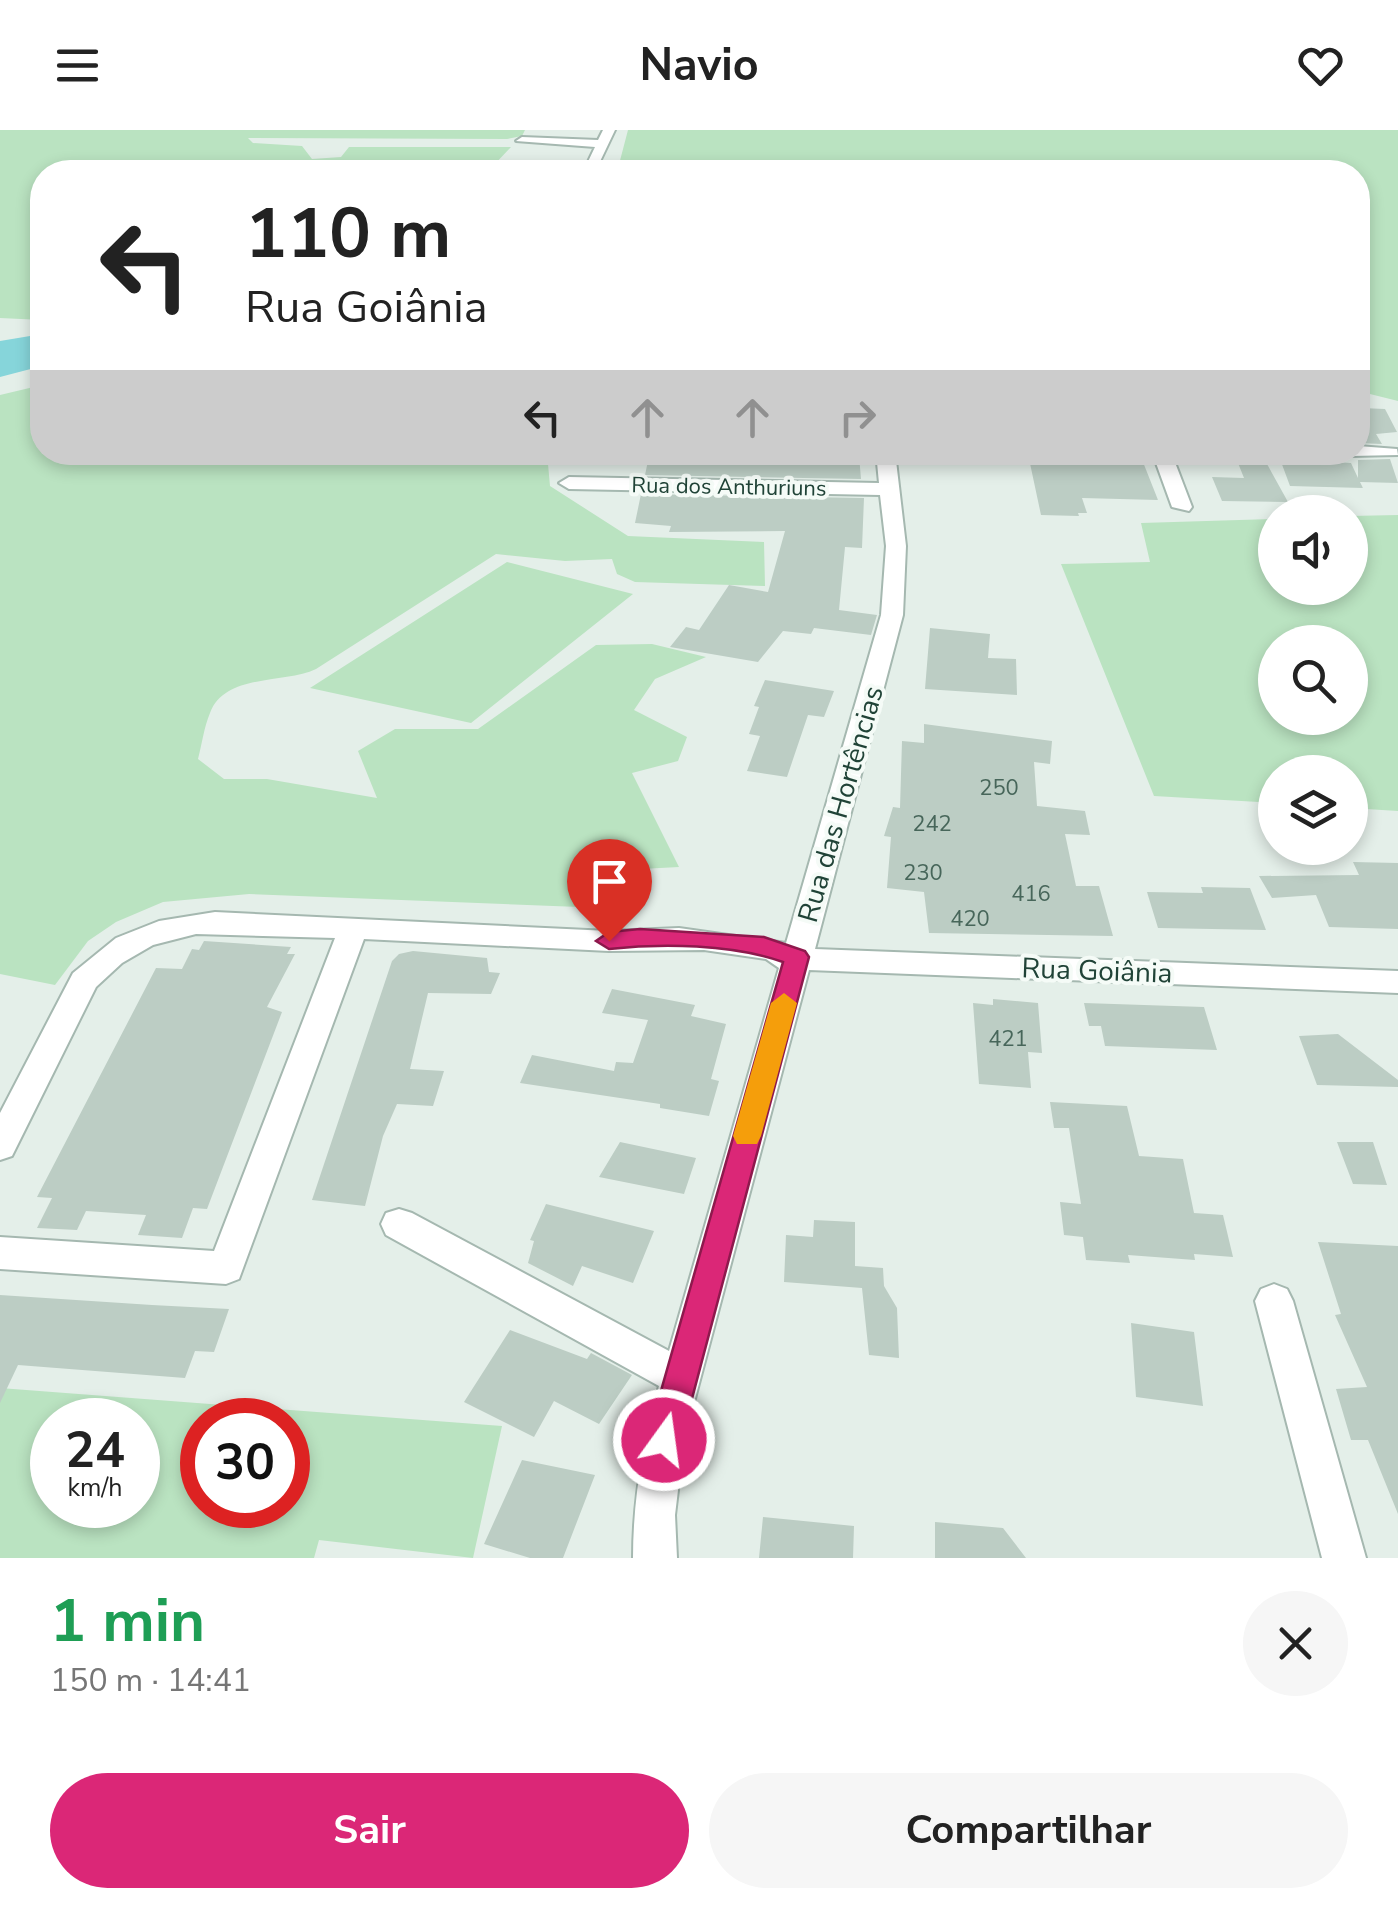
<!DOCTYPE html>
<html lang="pt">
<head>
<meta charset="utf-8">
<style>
  :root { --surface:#fff; --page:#f6f6f6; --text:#222; --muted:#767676; --accent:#db2777 }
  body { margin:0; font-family:"Nunito Sans",sans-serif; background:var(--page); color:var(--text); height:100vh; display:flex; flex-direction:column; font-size:38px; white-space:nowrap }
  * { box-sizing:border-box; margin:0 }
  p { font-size:32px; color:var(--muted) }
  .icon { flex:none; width:55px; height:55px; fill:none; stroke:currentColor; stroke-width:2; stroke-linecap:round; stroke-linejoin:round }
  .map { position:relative; height:1428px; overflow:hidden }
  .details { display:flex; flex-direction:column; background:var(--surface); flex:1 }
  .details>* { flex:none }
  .guide { position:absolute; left:30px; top:30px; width:1340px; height:305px; border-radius:40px; box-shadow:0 5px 15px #0003; background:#fff; color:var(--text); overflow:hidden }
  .controls { position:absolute; left:1258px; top:365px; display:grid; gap:20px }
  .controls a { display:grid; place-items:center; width:110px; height:110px; border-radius:50%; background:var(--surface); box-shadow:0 5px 15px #0003; font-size:50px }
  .speed { position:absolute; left:30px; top:1268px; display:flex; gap:20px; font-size:50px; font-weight:700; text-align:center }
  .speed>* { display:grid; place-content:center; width:130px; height:130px; border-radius:50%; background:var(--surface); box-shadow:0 5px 15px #0003; line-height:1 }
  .speed small { font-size:25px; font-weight:400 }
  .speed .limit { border:15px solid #d22; background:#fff; color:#111 }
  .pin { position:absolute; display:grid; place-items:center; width:85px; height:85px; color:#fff; margin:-102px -42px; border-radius:50% 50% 50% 0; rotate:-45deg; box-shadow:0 0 10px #0007 }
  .pin .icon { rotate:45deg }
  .me { position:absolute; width:110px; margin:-55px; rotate:14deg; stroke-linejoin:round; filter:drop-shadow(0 0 8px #0008) }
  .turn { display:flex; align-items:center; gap:35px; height:210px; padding:0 50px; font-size:45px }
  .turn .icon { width:130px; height:130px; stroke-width:2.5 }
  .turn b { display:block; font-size:70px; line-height:85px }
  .lanes { display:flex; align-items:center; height:95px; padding:0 50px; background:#0003; justify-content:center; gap:50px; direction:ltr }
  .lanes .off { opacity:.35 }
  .round { display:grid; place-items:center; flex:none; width:105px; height:105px; border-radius:52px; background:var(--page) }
  .head { display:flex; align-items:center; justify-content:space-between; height:170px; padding:0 50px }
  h1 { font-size:60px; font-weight:700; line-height:75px; color:#1e9e55 }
  .action { display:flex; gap:20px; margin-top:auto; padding:20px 50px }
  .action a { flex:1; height:115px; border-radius:60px; background:var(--accent); color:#fff; font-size:40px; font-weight:700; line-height:115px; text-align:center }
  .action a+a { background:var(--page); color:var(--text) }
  header { display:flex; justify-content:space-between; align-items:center; height:130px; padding:0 50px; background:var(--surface); font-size:45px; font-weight:700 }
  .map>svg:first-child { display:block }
  .green { fill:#bae3c1; fill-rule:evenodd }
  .water { fill:#86d5da }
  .building { fill:#bccdc4 }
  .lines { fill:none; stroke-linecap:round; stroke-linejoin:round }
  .minor-casing { stroke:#a5b8b0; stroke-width:4 }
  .minor { fill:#fff; fill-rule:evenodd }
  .route { fill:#db2777; stroke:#8e194d; stroke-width:2.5 }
  .slow { fill:#f59e0b }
  .labels { text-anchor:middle; stroke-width:8; stroke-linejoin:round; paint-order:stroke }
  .far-street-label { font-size:22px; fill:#204337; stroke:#f5fbf7 }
  .number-label { font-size:22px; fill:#47665a }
  .street-label { font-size:28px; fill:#204337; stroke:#f5fbf7 }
</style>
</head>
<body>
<header><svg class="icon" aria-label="menu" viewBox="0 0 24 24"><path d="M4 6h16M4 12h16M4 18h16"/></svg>Navio<svg class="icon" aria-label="heart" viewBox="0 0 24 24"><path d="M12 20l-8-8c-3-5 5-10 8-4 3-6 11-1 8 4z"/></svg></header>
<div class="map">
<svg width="1398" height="1428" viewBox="0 0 1398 1428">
  <rect width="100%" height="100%" fill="#e4efe9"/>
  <path class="green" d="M0,0h525l-3,6 -15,3 -259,-1 5,5 49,3 10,13 29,-2 8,-10h162l-18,19 -126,-1 -6,7h-319v148l-42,-2z
    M628,0h770v271l-40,-10v-219h-741z
    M42,255v67l505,1 3,33 78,50 136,6 1,44 -130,-4 -18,-8 -5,-15 -47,2 -69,-7 -180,115c-31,15 -91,4 -106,44 -6,14 -8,31 -12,46l26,20h43l110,19 -19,-47 37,-22h83l118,-84 56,-1 54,13 -51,22 -21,31 53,27 -9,24 -46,12 47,94 -94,5 -6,35 -330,-13 -86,8 -47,20 -28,19 -33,44 -55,-11v-579z
    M1398,385v296l-48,-3v-36h-75v31l-121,-7 -93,-232 89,-2 -9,-39 134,-4v69h75v-72zM1275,512h75v76h-75z
    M507,432l126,32 -162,129 -161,-35z
    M0,1258l502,38 -29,132 -154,-18 -5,18h-314zM52,1290h86v85h-86zM202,1290h86v85h-86z"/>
  <path class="water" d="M42,204v32l-42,11v-36z"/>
  <path class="building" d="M1358,271l3,7 24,1 12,23 -21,2 6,10 -24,-1z
    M694,322l165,3 2,24 -216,-4 4,-19 43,2z
    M1106,322l1,4 34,1 17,43 -76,-2 5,15h-9l1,3 -38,-1 -13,-61z
    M1280,329l71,4 7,15v-18l32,-1 8,24 -38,-1 3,6 -73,-2z
    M1238,333l29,1 21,38 -66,-1 -10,-24 32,1z
    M641,364l223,4 -2,50 -17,-1 -6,63 38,5 -6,20 -57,-7 -3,6 -28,-3 -25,31 -88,-15 16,-20 13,3 30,-45 39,7 17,-61 -116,1 2,-6 -36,-3z
    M930,498l60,6 -2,24 28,1 1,36 -92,-6z
    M765,550l69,11 -10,26 -16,-2 -21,62 -40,-6 13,-35 -11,-2 10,-27 -5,-1z
    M924,594l128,17 -2,23 -16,-2 3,44 48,5 5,24 -25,-1 11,52h23l14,50 -184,-3 -5,-41 -37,-4 4,-51 -7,-1 9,-29 7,1 2,-67 22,2z
    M1353,732l45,1v66l-69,-2 -13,-32 -44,3 -13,-22 100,-1z
    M1201,757l49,1 16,42 -108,-2 -11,-36 56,1z
    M204,811l87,6 -4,7h8l-28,53 15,5 -75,197 -14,-1 -11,30 -44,-3 8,-20 -60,-4 -9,19 -40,-2 15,-30 -15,-1 119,-229 26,1 10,-20 7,1z
    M413,821l74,7 2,14 11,1 -9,21 -63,-1 -18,76 34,2 -11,35 -36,-2 -14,32 -18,70 -53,-6 80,-239 7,-7z
    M612,859l83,16 -4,11 35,8 -15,55 8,2 -10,35 -49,-8v-4l-140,-21 12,-28 82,16 2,-9 17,1 15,-43 -46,-7z
    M993,869l45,4 4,50 -14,-1 3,36 -52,-4 -6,-81 20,2z
    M1084,873l120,4 13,43 -112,-4 -4,-20h-12z
    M1338,904l60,46v7l-81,-2 -18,-49z
    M1050,972l77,4 12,50 44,3 11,54 29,2 10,42 -39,-3 1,6 -67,-5 2,8 -44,-3 -3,-23 -19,-2 -4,-33 21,2 -12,-76h-15z
    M620,1012l76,16 -12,36 -85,-17z
    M1337,1012h36l14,43 -34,-1z
    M546,1074l108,27 -21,52 -51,-17 -9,20 -45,-23 6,-22 -4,-1z
    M814,1090l41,2v44l28,2 1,18 13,22 2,50 -30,-3 -7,-67 -78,-6 2,-47 27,2z
    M1318,1112l80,4v268l-30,-74h-17l-15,-51 31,-2 -32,-72 6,-1z
    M0,1165l152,10 77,4 -15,43 -19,-1 -10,27 -167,-13 -18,38z
    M1131,1193l63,9 9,74 -67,-9z
    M510,1200l77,29 4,-6 41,22 -33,49 -45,-23 -20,36 -70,-35z
    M522,1330l73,15 -32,83h-33l-46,-14z
    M763,1387l91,9 -1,32h-94z
    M935,1392l68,6 23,30h-91z"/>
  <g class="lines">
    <defs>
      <path id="minor" d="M603,0h12l-20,42h-12l12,-25 -79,-6 6,-4 76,3z
        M1358,316l39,3 1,6 -47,1 -2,-4h9z
        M876,322h19l11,94 -3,69 -88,334 583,22v22l-589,-23 -125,470 -9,75 2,43h-44c0,-60 10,-115 26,-172l-273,-151 -5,-11 5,-11 13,-4 13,4 257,138 110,-383 -13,-9 -62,-9 -95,1 -245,-12 -125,340 -13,5 -226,-15v-32l214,14 121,-313 -139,-4 -43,11 -31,18 -26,24 -84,169 -12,4v-47l73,-140 43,-35 43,-17 56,-9 394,19 70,-3 107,15 95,-328 5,-69 -6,-51 -311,-6 -10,-6 10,-6 310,6z
        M1152,322h19l21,55 -3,4 -17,-4z
        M1274,1154l13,5 6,12 73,257h-44l-67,-257 6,-12z"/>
    </defs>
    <use href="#minor" class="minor-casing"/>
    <use href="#minor" class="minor"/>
  </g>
  <path class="route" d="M640,799l124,8 41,14 4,6 -128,483 -5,11 -12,5 -12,-5 -5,-11 136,-478c-51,-18 -121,-19 -174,-13l-13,-8 13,-9z"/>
  <path class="slow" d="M784,863l13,10 -36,133 -4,8h-20l-4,-8 38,-133z"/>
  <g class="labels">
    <g class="far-street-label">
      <text transform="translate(729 356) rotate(1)" y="8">Rua dos Anthuriuns</text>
    </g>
    <g class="number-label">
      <text x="999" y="665">250</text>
      <text x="932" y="701">242</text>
      <text x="923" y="750">230</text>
      <text x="1031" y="771">416</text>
      <text x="970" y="796">420</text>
      <text x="1008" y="916">421</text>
    </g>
    <g class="street-label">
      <text transform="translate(840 674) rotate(-74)" y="10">Rua das Hortências</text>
      <text transform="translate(1097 840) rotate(2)" y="10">Rua Goiânia</text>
    </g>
  </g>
</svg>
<div class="controls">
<a><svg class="icon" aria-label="sound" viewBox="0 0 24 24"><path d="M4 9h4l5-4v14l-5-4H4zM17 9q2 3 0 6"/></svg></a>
<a><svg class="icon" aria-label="search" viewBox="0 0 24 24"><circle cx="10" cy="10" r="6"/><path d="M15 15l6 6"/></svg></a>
<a><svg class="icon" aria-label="layers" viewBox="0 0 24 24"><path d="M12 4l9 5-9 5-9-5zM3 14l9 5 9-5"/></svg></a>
</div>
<div class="speed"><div>24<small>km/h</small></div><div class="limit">30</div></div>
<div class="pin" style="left:609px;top:811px;background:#d93025"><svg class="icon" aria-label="arrive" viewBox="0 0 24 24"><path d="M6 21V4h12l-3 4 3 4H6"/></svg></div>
<svg class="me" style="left:664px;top:1310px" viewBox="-20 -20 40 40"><circle r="17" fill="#db2777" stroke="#fff" stroke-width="3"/><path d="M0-11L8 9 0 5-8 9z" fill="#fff"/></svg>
<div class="guide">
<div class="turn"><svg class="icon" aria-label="left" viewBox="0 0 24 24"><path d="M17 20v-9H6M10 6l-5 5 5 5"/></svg><div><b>110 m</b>Rua Goiânia</div></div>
<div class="lanes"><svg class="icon" aria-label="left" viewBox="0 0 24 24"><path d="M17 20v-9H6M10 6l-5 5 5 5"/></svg><svg class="icon off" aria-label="ahead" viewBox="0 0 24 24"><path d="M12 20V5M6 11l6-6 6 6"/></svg><svg class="icon off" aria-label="ahead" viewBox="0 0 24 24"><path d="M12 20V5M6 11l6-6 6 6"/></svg><svg class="icon off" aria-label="right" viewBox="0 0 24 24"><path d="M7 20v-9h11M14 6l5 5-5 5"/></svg></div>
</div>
</div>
<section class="details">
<div class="head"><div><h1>1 min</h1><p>150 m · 14:41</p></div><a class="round"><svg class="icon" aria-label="close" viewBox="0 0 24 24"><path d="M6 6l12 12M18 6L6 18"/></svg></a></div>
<div class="action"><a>Sair</a><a>Compartilhar</a></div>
</section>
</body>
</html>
